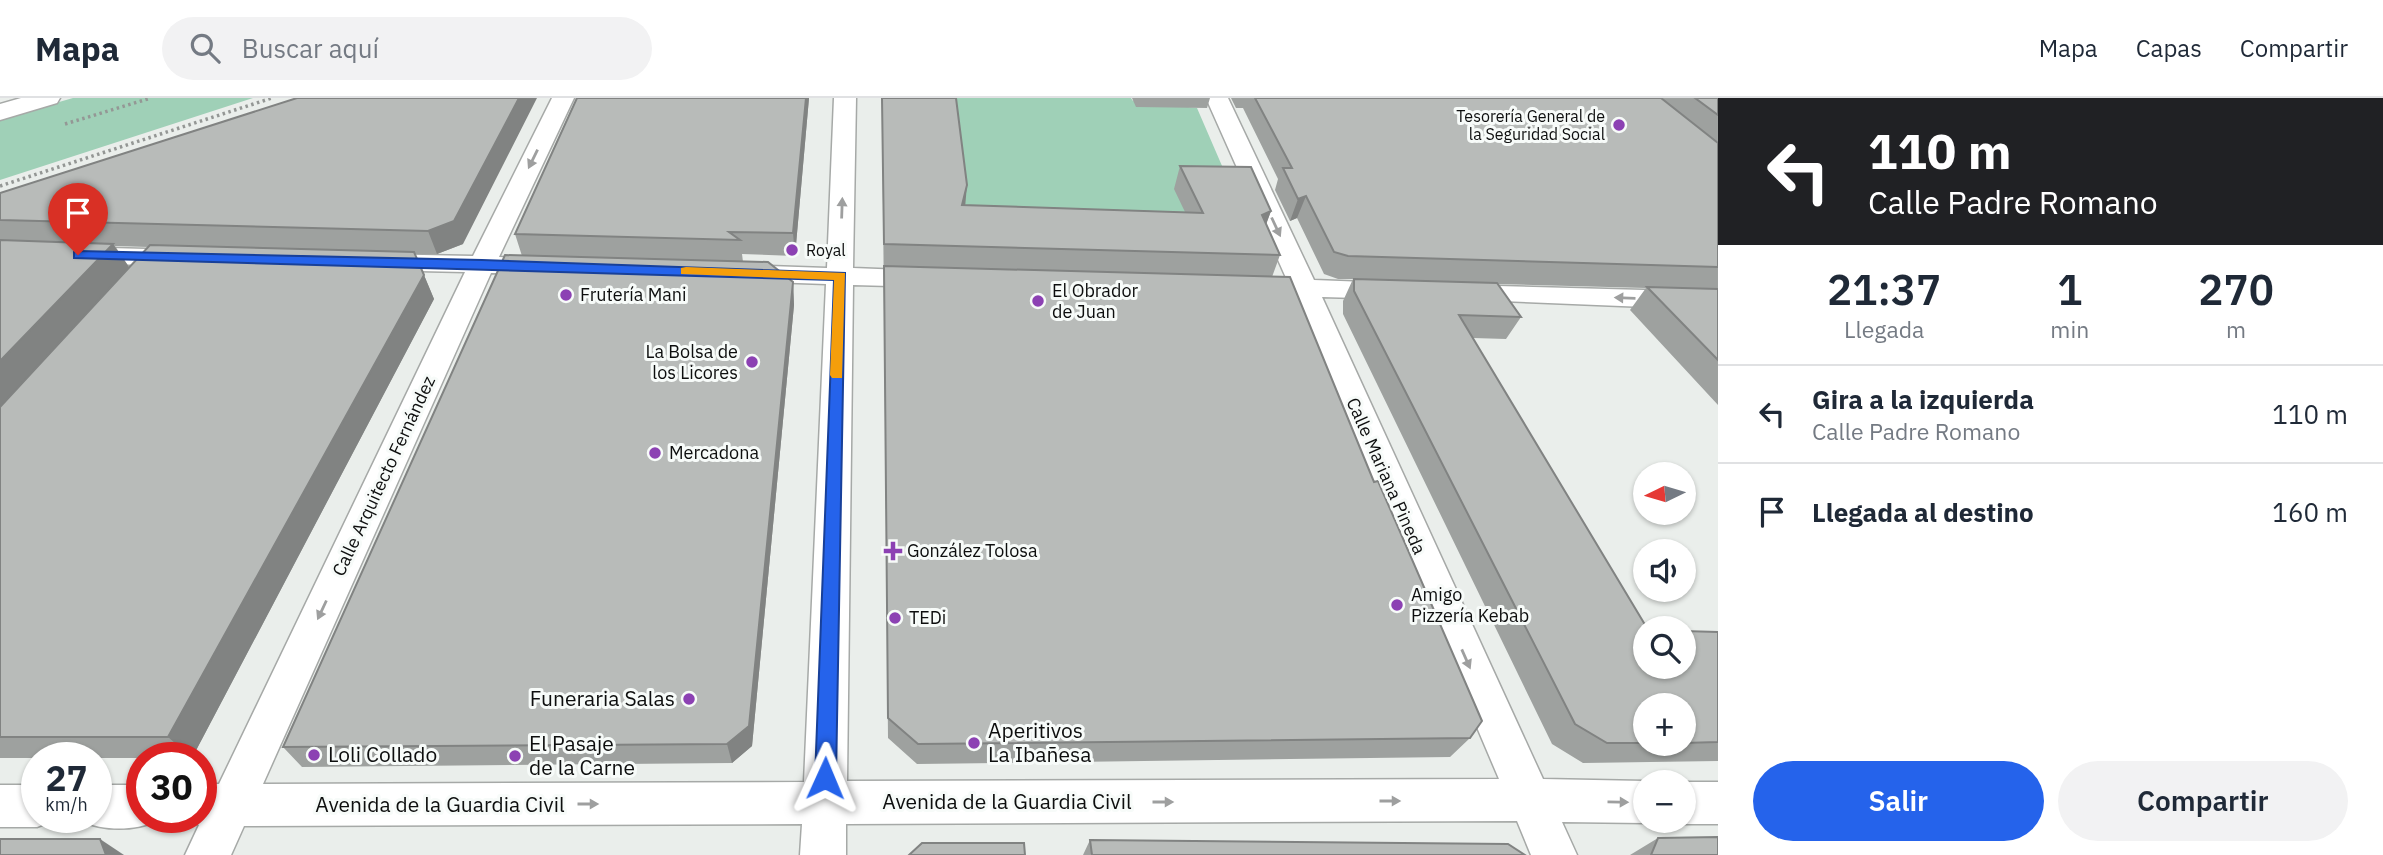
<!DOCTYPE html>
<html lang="es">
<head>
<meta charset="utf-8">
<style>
  :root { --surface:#fff; --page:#f2f2f3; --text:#1f2937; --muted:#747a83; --line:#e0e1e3; --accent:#2563eb }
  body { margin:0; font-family:"IBM Plex Sans",sans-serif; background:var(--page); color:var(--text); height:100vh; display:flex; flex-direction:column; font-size:26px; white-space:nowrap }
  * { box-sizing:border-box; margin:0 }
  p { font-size:23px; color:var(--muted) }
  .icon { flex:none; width:38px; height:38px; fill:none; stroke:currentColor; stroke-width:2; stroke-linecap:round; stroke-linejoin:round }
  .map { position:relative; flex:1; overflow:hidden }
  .side { display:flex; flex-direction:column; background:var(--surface); width:665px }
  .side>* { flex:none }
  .banner { background:#202124; color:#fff; overflow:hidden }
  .needle { width:46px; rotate:265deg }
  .controls { position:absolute; left:1633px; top:364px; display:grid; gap:14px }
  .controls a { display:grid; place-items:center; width:63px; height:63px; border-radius:50%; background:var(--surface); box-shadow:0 2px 5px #0004; font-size:35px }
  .speed { position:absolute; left:21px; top:644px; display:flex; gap:14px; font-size:35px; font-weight:700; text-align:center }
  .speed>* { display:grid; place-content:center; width:91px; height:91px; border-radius:50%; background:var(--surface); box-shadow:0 2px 5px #0004; line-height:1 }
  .speed small { font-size:18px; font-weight:400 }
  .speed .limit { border:10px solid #d22; background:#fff; color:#111 }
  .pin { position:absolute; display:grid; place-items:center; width:60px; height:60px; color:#fff; margin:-72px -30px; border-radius:50% 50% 50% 0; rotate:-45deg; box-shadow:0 0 7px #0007 }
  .pin .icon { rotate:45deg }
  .me { position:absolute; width:77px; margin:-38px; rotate:1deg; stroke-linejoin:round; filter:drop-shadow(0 0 5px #0008) }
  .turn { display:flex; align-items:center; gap:24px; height:147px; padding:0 35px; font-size:32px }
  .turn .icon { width:91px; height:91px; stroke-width:2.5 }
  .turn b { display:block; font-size:49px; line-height:60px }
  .eta { display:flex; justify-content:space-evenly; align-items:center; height:119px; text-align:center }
  .eta b { font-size:42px; font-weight:600; line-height:49px }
  .button { display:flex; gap:14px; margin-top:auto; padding:14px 35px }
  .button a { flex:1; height:80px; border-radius:42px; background:var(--accent); color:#fff; font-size:28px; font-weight:600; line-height:80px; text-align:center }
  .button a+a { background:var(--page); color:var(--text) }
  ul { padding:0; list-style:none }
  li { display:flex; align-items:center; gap:21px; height:98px; padding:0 35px; border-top:2px solid var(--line) }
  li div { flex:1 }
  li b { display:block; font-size:26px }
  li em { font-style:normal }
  header { display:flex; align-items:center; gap:42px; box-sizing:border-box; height:98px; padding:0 35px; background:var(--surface); border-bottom:2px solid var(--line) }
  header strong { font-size:33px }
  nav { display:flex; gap:38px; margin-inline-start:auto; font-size:24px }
  .search { width:490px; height:63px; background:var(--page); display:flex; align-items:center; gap:18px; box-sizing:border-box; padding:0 24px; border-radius:38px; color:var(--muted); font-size:26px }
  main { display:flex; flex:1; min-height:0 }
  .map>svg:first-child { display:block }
  .green { fill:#9fd0b7 }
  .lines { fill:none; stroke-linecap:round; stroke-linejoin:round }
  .street-casing { stroke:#a6a9a7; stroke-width:3 }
  .secondary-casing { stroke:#a6a9a7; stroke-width:3 }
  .path { stroke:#949795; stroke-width:3.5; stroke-dasharray:2.5 3.5; stroke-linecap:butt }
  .street { fill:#fff; fill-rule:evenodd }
  .secondary { fill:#fff; fill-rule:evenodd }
  .wall { fill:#9ea19f; fill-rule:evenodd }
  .shaded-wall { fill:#818382 }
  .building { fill:#b8bbb9; stroke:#818382; stroke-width:2 }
  .oneway { fill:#9e9f9f }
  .route { fill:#2563eb; stroke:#184099; stroke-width:2 }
  .slow { fill:#f59e0b }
  .poi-dot { fill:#8c41b3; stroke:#f7fbf9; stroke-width:2.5 }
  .labels { text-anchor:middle; stroke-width:6; stroke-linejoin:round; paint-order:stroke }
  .far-poi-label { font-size:16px; fill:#0d0e0e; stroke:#f7fbf9; text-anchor:end }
  .poi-label { font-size:18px; fill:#0d0e0e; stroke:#f7fbf9; text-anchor:start }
  .street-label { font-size:18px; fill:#0d0e0e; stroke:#f7fbf9 }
  .near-poi-label { font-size:21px; fill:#0d0e0e; stroke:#f7fbf9; text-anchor:start }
  .near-street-label { font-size:21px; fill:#0d0e0e; stroke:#f7fbf9 }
</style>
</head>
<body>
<header>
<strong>Mapa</strong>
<div class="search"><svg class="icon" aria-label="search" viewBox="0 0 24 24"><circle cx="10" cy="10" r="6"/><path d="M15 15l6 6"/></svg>Buscar aquí</div>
<nav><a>Mapa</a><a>Capas</a><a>Compartir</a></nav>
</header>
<main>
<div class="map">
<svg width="1718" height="757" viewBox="0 0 1718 757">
  <rect width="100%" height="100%" fill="#eaeeeb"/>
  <path class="green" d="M73,0h180l-253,82v-61z
    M952,0h179l2,3 64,7 35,81 -36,46 -236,-8z"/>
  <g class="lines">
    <defs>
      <path id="street" d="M552,0h22l-75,159 57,3 4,6 -4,6 -9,2 -56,-1 -228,511 541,-2 22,-498 -85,-3 -10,-2 -3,-6 3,-6 10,-2 86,3 7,-170h22l-3,170 75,3 10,2 4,6 -4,6 -10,2 -75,-2 -6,496 652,-2 -205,-482 -56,-4 -4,-6 4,-6 10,-2 39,1 -81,-182h22l86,182 79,3 10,2 4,6 -4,6 -10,2 -71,-2 221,482 102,2 3,1h-3v39h6l-6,2 -83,-1 15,33h-46l-14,-34 -671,3v31h-46l2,-31 -558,2 -13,29h-46l14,-30 -15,-8h17v-33h18l246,-512 -92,-2 -9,-2 -4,-6 4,-6 9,-2 100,2z
        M0,147l183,5 9,2 4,6 -4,6 -9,2 -183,-5z
        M1461,187l257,7v18l-267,-11 -4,-6 4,-6z
        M1683,684h35v42h-34l-8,-3h8z
        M0,687h37v32h17l-2,4 -15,6h-37z
        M96,687h46v32h17l-2,4c-23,10 -53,10 -76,0l-2,-4h17z"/>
      <path id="secondary" d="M21,0h39l-3,5 -57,17v-16z"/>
    </defs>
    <use href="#street" class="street-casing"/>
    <use href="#secondary" class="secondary-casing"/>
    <path class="path" d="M65,26l86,-26
      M0,88l272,-88"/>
    <use href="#street" class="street"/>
    <use href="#secondary" class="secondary"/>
  </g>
  <path class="wall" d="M297,0l166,146 -26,10h-22l19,45 -242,459h-192v-565zM115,148l33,1 -19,20z
    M577,0h232l-14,158 -53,-2 1,8 50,20 1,23 -42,441 -20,17 -430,4 -19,-20 239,-491 -7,-22z
    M882,0h74l9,107 220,7 -11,-23 6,-23 91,45 -5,13 14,31 -8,22 198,461 -20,19 -533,7 -29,-26z
    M1132,0h78l-3,10 -71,-1z
    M1231,0h487v307l-88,-95 16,-22 -148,-4 23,33 -15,22 -33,-1 172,329 73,-35v129l-135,2 -31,-19 -209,-430v-13l10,-22h-15l-14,-5 -27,-56 -7,3 -15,-31 3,-11 -35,-71h-7zM1645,607h39v39h-39z
    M1658,740l60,17h-88z
    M1090,742l435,15h-442z"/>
  <path class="shaded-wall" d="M519,0h18l-74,146 -26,10 -9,-23z
    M806,0h3l-14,158 -2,-23z
    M967,87l-2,23 -3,-3z
    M1306,98l-9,22 -7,3 8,-22z
    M1271,113l-8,22 -1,-18z
    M113,146l16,23 -129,141v-47z
    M424,177l10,24 -242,459 -24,-21z
    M793,184l1,23 -42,441 -20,17 -5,-19z
    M100,741l24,16h-18z"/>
  <path class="building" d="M297,0h222l-65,123 -26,10 -428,-11v-27z
    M577,0h229l-13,135 -64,-1 11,8 -225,-6z
    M882,0h74l11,87 -5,20 241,8 -23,-47 71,1 20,44 -9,4 18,40 -396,-11z
    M1255,0h406l57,45v124l-370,-11 -14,-4 -28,-56 -8,3 -15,-31h9z
    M1695,0h23v17z
    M0,142l113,4 -113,117z
    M150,147l264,7 10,23 -256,462h-168v-330z
    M505,157l263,7 25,20 -44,444 -22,18 -444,3z
    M884,168l406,11 84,205 4,-1 104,240 -12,17 -552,6 -30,-26z
    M1354,181l143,4 24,34 -62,-2 188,313h-2v39h39v-36l34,1v110l-34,1v-38h-39v38h-38l-32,-19 -221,-433z
    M1647,189l71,2v71z
    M1718,739v18h-67l7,-17z
    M0,741h100l6,16h-106z
    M1090,742l418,4 17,11h-433z
    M922,745h102l1,12h-116z"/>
  <defs><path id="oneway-solid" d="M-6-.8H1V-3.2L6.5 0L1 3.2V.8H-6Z" transform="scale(1.75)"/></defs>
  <g class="oneway">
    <use href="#oneway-solid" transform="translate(533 61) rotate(116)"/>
    <use href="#oneway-solid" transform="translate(842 110) rotate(-88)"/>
    <use href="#oneway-solid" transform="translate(1276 129) rotate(65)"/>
    <use href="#oneway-solid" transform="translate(1625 200) rotate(-178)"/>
    <use href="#oneway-solid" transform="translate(322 512) rotate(115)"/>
    <use href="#oneway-solid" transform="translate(1466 561) rotate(66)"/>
    <use href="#oneway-solid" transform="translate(1390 703)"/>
    <use href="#oneway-solid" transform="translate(1163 704)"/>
    <use href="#oneway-solid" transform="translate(1618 704) rotate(1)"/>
    <use href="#oneway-solid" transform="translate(588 706)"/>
  </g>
  <path class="route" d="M78,153l404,9 363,13 -9,505 -3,7 -8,3 -7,-3 -3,-7 19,-498 -760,-22v-6z"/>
  <path class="slow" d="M686,169l159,6 -3,105h-10l-2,-3 4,-95 -153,-6v-6z"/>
  <g class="poi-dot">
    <circle cx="1619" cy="27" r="7"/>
    <circle cx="792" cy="152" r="7"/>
    <circle cx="566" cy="197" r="7"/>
    <circle cx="1038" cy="203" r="7"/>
    <circle cx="752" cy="264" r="7"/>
    <circle cx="655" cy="355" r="7"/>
    <path d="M889.5 442.5h7v7h7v7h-7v7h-7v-7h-7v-7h7z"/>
    <circle cx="1397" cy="507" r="7"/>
    <circle cx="895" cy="520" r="7"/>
    <circle cx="689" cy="601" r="7"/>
    <circle cx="974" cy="645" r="7"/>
    <circle cx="314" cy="657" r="7"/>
    <circle cx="515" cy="658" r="7"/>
  </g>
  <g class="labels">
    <g class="far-poi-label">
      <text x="1605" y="24">Tesorería General de<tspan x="1605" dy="18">la Seguridad Social</tspan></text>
      <text x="806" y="158" text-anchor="start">Royal</text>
    </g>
    <g class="poi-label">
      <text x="1052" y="199">El Obrador<tspan x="1052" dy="21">de Juan</tspan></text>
      <text x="580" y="203">Frutería Mani</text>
      <text x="738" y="260" text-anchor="end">La Bolsa de<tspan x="738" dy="21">los Licores</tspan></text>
      <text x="669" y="361">Mercadona</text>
      <text x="907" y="459">González Tolosa</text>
      <text x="1411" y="503">Amigo<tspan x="1411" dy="21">Pizzería Kebab</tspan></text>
      <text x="909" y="526">TEDi</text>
    </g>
    <g class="street-label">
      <text transform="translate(384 378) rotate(-65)" y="6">Calle Arquitecto Fernández</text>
      <text transform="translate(1386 378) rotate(66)" y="6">Calle Mariana Pineda</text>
    </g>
    <g class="near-poi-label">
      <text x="675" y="608" text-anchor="end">Funeraria Salas</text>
      <text x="988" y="640">Aperitivos<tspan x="988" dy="24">La Ibañesa</tspan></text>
      <text x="529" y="653">El Pasaje<tspan x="529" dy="24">de la Carne</tspan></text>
      <text x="328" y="664">Loli Collado</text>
    </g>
    <g class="near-street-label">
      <text x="1007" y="711">Avenida de la Guardia Civil</text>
      <text x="440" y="714">Avenida de la Guardia Civil</text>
    </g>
  </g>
</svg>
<div class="controls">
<a><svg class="needle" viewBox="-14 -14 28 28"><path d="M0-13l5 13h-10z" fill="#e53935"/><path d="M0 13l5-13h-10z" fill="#747a83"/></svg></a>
<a><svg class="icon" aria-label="sound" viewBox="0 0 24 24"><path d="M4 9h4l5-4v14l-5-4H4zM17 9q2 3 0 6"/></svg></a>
<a><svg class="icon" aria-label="search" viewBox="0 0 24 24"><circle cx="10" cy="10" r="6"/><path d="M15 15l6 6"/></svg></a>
<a>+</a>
<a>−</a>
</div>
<div class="speed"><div>27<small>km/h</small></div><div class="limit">30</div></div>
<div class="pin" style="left:78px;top:157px;background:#d93025"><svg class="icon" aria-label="arrive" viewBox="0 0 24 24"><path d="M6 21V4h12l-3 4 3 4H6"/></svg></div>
<svg class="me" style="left:825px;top:680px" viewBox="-20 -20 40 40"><path d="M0-17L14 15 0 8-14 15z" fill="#2563eb" stroke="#fff" stroke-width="4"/></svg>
</div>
<section class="side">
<div class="banner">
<div class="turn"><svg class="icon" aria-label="left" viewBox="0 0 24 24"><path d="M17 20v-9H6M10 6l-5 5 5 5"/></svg><div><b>110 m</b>Calle Padre Romano</div></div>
</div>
<div class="eta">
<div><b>21:37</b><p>Llegada</p></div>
<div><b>1</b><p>min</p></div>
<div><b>270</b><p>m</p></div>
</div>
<ul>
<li><svg class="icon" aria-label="left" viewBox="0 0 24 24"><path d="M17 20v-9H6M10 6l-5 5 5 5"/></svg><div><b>Gira a la izquierda</b><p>Calle Padre Romano</p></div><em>110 m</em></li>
<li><svg class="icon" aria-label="arrive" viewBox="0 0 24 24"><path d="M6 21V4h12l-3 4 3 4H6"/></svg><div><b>Llegada al destino</b></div><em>160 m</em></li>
</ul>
<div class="button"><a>Salir</a><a>Compartir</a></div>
</section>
</main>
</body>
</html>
